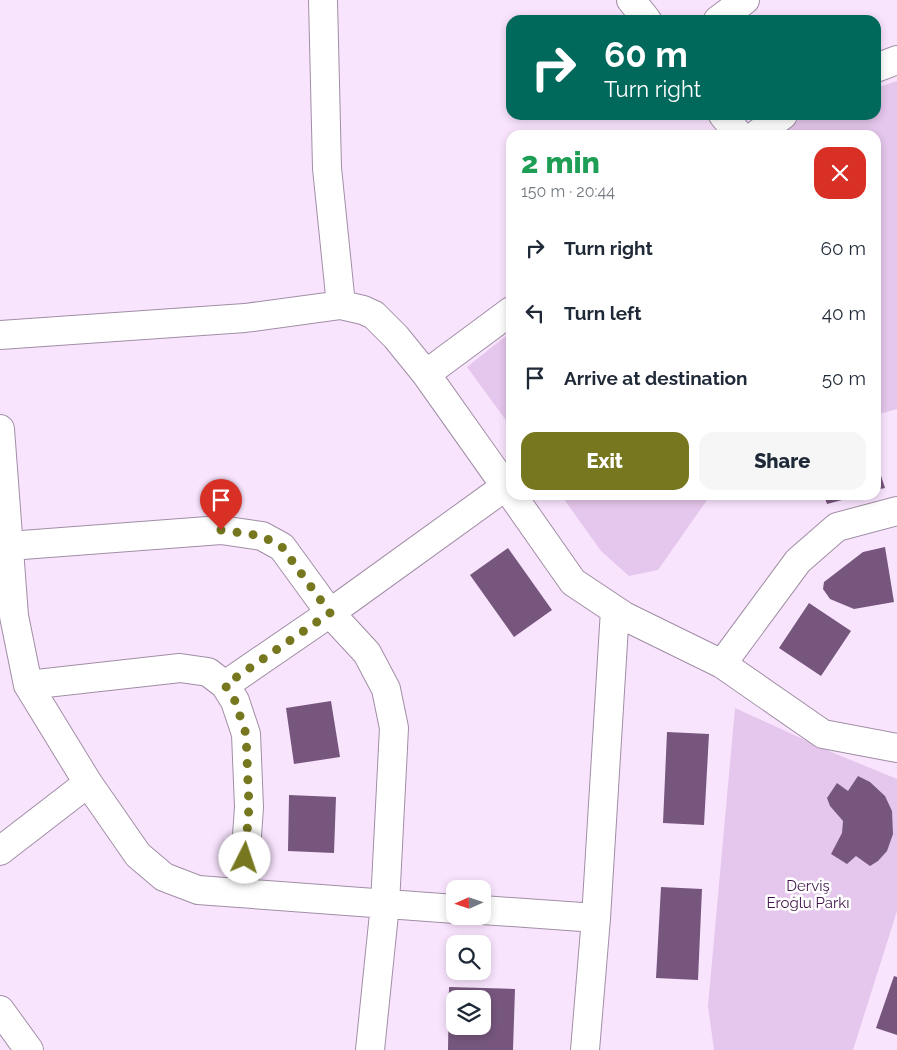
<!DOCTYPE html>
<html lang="en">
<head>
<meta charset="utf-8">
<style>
  :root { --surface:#fff; --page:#f6f6f7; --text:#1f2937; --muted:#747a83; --accent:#76771e }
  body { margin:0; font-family:Raleway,sans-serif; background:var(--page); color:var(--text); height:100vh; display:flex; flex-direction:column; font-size:19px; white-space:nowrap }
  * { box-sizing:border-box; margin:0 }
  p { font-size:16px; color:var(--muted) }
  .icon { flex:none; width:28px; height:28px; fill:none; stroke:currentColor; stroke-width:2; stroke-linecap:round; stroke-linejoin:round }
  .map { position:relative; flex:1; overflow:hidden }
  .side { position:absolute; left:506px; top:130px; width:375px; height:370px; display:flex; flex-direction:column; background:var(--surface); border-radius:15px; box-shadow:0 2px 8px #0003 }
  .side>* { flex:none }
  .top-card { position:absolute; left:506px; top:15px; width:375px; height:105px; border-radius:15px; box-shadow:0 2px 8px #0003; background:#00695c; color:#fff; overflow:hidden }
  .needle { width:32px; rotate:267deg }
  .tools { position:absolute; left:446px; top:880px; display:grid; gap:10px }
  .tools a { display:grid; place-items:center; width:45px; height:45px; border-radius:10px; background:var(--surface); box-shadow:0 2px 8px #0003; font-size:25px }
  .pin { position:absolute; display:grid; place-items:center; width:42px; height:42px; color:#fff; margin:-51px -21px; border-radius:50% 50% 50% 0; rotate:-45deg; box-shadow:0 0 5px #0007 }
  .pin .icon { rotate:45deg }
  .me { position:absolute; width:55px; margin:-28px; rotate:4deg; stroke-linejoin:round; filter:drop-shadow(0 0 4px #0008) }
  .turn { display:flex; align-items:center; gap:18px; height:105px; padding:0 15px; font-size:22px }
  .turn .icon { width:65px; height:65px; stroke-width:2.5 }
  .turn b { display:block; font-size:35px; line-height:42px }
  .round { display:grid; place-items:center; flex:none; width:52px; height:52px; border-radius:15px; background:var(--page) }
  .overview { display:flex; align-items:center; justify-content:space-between; height:85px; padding:0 15px }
  h1 { font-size:30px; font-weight:800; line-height:38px; color:#1e9e55 }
  .action { display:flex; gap:10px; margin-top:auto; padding:10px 15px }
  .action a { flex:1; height:58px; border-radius:15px; background:var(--accent); color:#fff; font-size:20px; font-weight:800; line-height:58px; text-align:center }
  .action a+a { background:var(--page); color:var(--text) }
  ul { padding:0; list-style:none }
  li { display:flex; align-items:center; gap:15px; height:65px; padding:0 15px }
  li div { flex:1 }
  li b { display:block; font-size:19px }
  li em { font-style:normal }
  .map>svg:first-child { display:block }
  .green { fill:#e5c6ec }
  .building { fill:#76567d; fill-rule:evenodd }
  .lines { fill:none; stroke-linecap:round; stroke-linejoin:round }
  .minor-casing { stroke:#a18ea5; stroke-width:30 }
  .minor { stroke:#fff; stroke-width:28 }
  .route { stroke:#76771e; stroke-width:9; stroke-dasharray:0 16.2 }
  .labels { text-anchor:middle; stroke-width:5; stroke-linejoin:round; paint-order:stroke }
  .park-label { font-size:15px; fill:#41164b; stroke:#fff }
</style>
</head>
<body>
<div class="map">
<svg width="897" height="1050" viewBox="0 0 897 1050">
  <rect width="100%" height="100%" fill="#f9e4fe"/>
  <path class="green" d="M897,81v328l-21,6v-280h-99l29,-20h70v-27z
    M511,332v95l-44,-60z
    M561,495h152l-6,5 -49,70 -29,6 -28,-25z
    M735,708l94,43 68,28v132l-44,139h-139l-6,-44z"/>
  <path class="building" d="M876,460l9,28 -9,2z
    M824,495h33v1l-30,8z
    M885,547l9,55 -40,7 -24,-10 -7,-10 1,-7 39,-30z
    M508,548l44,62 -38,27 -44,-62z
    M809,603l42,28 -30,45 -42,-28z
    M331,701l9,56 -46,7 -8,-56z
    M667,732l42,2 -5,91 -41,-2z
    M858,776l12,6 15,14 7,15 1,23 -6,17 -9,10 -8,5 -14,-10 -9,8 -16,-10 11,-21 1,-12 -13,-15 -3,-8 10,-15 11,8z
    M289,795l47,2 -2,56 -46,-2z
    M661,887l41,2 -4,91 -42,-2z
    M894,976l3,1v58l-21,-7z
    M449,987l66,2 -2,61h-65zM455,999h27v27h-27z"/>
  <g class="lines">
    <defs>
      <path id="minor" d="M323,0l4,168 14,137
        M631,0l16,20
        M718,20l27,-20
        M876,68l21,-8
        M723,115l16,20
        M756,135l27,-20
        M0,335l245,-17 96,-13 22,5 11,5 22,22 30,37 85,120
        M426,374l85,-63
        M0,429l14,187 14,69 60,98 50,72 26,22 34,13 257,19
        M512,495l61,87 51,34 98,48 101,70 74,14
        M9,546l212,-16 41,6 20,11 48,66 37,40 19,36 8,39 -9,176 -15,146
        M722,664l76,-103 39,-34 60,-16
        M28,685l152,-17 28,4 17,13 10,16 11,33 3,73 -6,86
        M225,685l105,-72 176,-127
        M0,851l88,-68
        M482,910l114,8
        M0,1010l29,40
        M585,1050l11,-132 19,-308"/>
    </defs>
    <use href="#minor" class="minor-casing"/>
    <use href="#minor" class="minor"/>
  </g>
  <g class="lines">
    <path class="route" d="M221,530l41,6 20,11 48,66 -105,72 10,16 11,33 3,73 -4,51"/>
  </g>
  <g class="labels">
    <g class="park-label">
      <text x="808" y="891">Derviş<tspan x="808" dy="17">Eroğlu Parkı</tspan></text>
    </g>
  </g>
</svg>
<div class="tools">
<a><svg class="needle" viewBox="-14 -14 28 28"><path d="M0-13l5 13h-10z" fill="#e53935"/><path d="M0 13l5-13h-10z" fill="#747a83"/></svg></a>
<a><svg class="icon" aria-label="search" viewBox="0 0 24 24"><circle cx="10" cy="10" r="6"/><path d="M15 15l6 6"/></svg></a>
<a><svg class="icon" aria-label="layers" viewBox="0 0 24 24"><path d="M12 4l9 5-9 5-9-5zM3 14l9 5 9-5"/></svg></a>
</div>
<div class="pin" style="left:221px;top:530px;background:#d93025"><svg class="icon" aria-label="arrive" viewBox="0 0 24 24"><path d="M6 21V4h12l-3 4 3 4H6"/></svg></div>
<svg class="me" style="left:245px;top:858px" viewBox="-20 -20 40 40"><circle r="19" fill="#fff"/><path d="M0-13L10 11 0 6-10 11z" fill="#76771e"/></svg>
<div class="top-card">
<div class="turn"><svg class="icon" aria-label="right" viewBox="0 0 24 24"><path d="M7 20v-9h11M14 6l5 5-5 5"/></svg><div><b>60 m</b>Turn right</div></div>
</div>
<section class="side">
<div class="overview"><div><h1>2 min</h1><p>150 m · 20:44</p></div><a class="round" style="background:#d93025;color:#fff"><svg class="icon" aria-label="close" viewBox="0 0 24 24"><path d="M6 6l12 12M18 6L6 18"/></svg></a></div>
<ul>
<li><svg class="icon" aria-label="right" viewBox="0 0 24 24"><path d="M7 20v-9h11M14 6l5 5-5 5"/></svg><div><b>Turn right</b></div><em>60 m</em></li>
<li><svg class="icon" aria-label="left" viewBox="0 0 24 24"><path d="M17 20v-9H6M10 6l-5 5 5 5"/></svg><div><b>Turn left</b></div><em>40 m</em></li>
<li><svg class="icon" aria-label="arrive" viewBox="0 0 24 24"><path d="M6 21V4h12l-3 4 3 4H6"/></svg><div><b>Arrive at destination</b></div><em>50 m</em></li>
</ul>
<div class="action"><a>Exit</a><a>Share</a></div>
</section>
</div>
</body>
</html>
